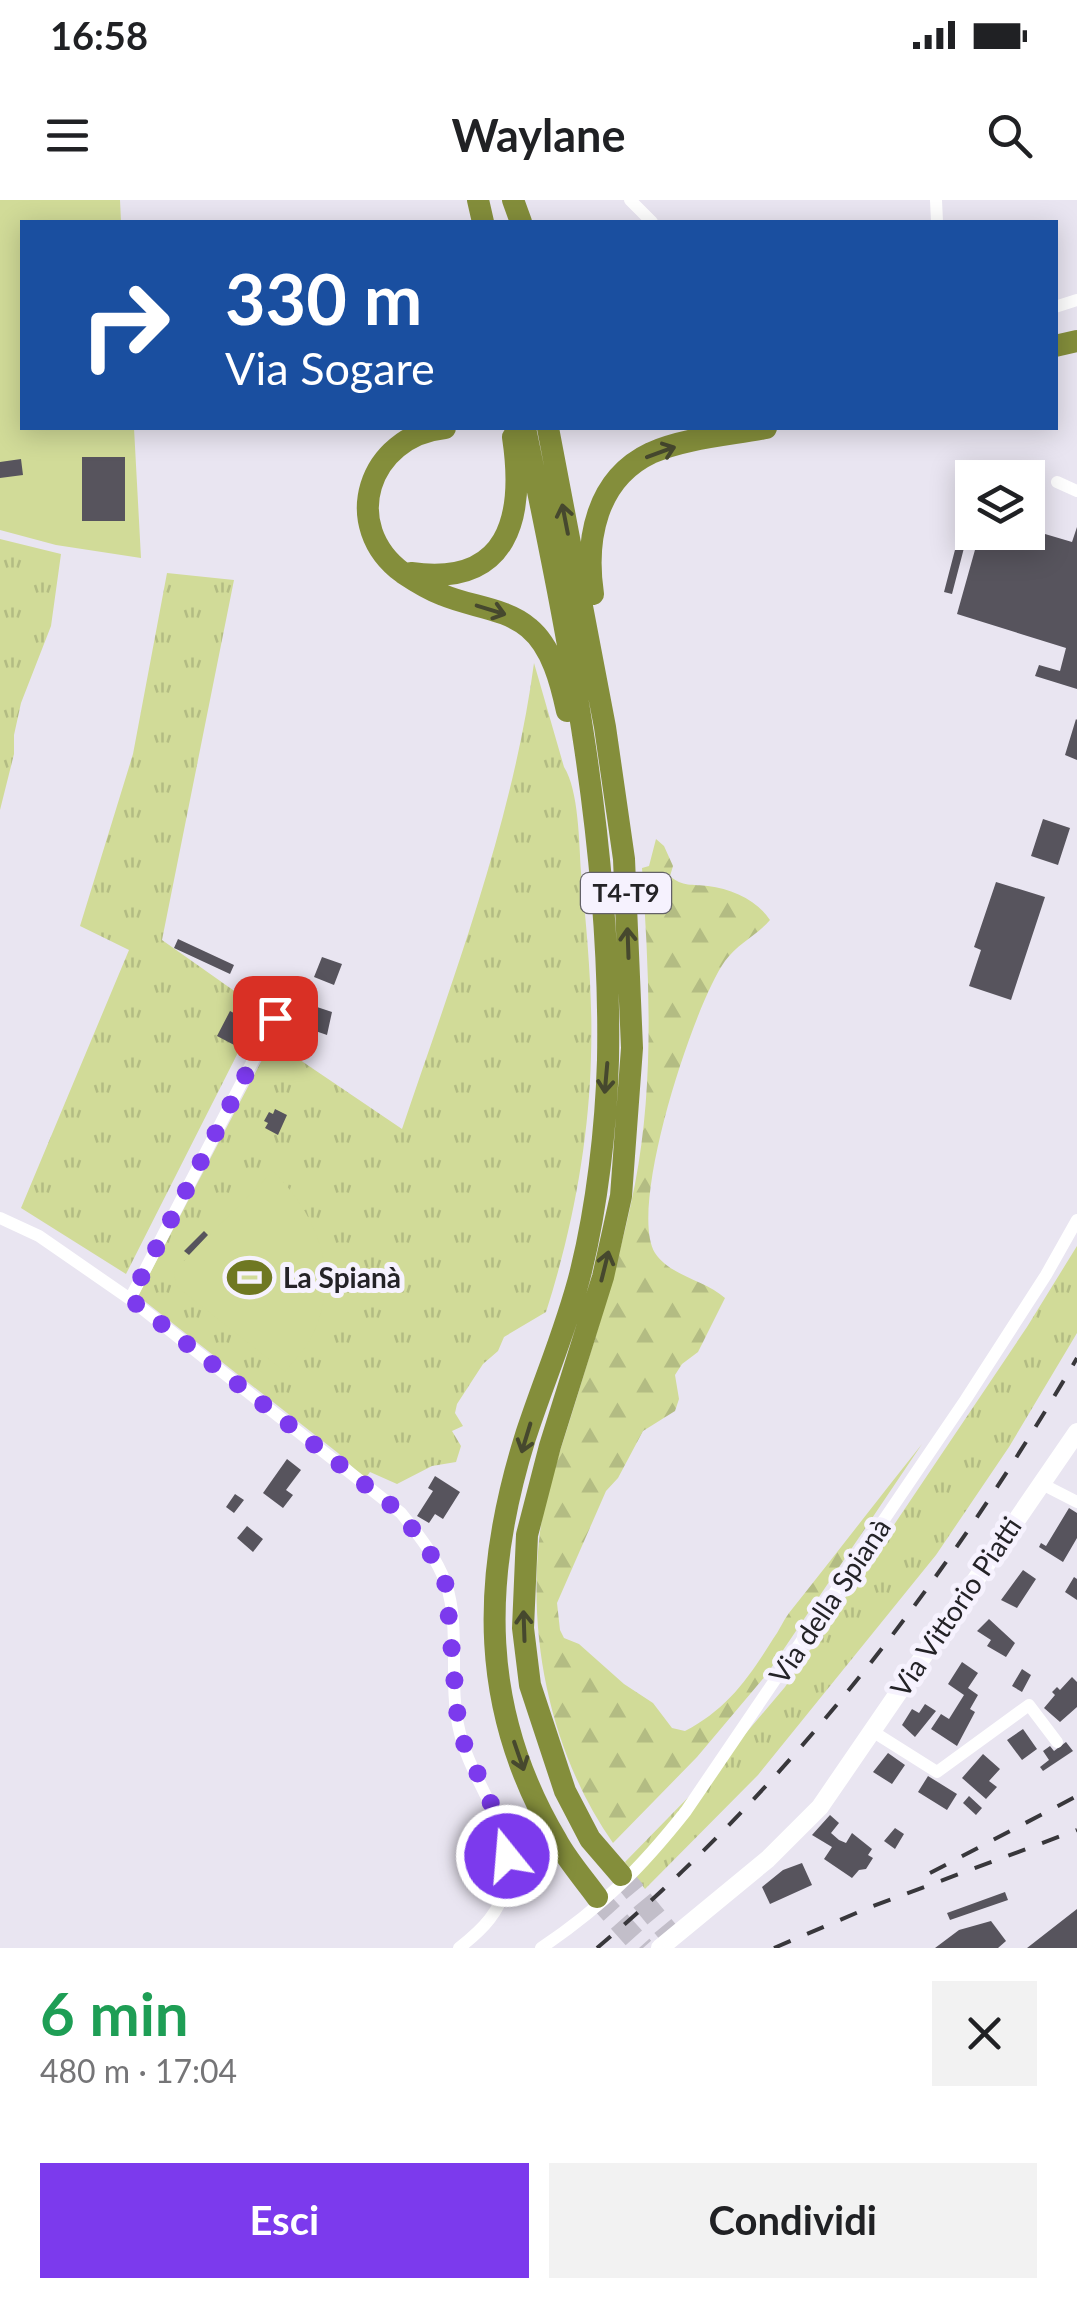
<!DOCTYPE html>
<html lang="it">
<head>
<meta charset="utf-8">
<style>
  :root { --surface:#fff; --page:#f2f2f2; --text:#202124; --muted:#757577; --accent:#7c3aed }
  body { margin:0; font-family:Lato,sans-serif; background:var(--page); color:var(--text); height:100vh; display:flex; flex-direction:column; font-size:38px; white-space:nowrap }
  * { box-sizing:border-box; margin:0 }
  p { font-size:32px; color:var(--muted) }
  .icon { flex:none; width:55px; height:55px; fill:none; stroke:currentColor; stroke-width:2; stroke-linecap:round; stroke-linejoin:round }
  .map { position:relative; height:1748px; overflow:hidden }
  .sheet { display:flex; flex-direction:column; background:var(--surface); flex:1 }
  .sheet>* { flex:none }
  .guide { position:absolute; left:20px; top:20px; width:1038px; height:210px; border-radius:0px; box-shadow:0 5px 25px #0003; background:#1a4fa0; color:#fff; overflow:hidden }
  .buttons { position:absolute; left:955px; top:260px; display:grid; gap:20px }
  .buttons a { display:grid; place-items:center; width:90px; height:90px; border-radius:0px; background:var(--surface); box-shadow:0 5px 25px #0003; font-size:50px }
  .pin { position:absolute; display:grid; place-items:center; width:85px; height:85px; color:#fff; margin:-42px; border-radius:20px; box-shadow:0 5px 15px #0006 }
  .me { position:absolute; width:110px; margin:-55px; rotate:343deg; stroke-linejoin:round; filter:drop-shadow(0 0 8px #0008) }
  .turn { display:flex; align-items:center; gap:35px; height:210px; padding:0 40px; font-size:45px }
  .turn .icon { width:130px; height:130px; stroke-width:2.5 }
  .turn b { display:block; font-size:70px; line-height:85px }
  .round { display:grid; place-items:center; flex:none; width:105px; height:105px; border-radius:0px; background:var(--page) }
  .headline { display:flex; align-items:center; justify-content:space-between; height:170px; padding:0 40px }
  h1 { font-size:60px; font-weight:700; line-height:75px; color:#1e9e55 }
  .primary-button { display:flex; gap:20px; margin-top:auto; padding:20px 40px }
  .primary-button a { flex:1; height:115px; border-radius:0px; background:var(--accent); color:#fff; font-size:40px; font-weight:700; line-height:115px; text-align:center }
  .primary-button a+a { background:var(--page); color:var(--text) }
  .status { display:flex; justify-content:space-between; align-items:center; height:70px; padding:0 50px; background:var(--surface); direction:ltr }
  .status svg { height:28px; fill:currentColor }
  header { display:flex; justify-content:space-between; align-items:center; height:130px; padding:0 40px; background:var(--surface); font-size:45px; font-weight:700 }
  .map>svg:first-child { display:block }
  .grass { fill:url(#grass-tufts) }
  .forest { fill:url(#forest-firs) }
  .pitch { fill:#d1db98 }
  .building { fill:#57545d }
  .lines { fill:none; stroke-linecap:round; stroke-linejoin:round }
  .highway-tunnel { stroke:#c2bec9; stroke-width:22; stroke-dasharray:22 11; stroke-linecap:butt }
  .street { stroke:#fff; stroke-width:12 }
  .secondary { stroke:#fff; stroke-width:18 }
  .highway { stroke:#848e3b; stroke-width:22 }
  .rail { stroke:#38373b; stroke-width:4; stroke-dasharray:18 18; stroke-linecap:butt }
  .oneway { stroke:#46482e }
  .route { stroke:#7c3aed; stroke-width:18; stroke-dasharray:0 32.4 }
  .labels { text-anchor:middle; stroke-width:10; stroke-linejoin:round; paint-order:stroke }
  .shield { fill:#f6f2fe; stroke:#636168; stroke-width:2.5 }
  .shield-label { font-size:25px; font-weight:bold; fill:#242327 }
  .poi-label { font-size:28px; font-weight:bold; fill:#242327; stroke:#f6f2fe; text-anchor:start }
  .street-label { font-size:28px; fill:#242327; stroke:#f6f2fe }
</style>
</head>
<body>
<div class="status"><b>16:58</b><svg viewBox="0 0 49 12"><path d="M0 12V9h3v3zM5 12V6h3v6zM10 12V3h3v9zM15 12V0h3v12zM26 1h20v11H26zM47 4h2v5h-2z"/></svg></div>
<header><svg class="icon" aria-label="menu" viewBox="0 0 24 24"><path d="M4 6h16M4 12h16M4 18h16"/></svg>Waylane<svg class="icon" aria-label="search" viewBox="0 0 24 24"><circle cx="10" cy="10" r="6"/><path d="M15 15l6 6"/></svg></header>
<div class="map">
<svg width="1077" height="1748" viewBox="0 0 1077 1748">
  <defs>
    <pattern id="grass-tufts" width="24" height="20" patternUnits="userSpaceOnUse" patternTransform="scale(2.5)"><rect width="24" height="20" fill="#d1db98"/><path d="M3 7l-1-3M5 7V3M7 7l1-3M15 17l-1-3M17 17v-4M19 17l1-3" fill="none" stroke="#b3bc83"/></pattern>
    <pattern id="forest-firs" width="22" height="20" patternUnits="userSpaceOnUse" patternTransform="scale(2.5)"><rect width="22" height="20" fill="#d1db98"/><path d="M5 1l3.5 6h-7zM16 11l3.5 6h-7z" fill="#b3bc83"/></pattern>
  </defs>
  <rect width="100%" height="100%" fill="#e9e5f1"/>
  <path class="grass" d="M0,339l61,15 -10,72 -30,77 -7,32v19l-14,56z
    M167,373l67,7 -72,360 98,69 -134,265 -105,-66 108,-258 -49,-24 53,-172z
    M534,463l30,104c15,24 15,76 17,105 6,61 12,122 10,184 -2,86 -19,175 -45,256l-42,25 -6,14 -15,13 -26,40 -2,9 8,13 -11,5 9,15 -5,16 -24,4 -35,18 -27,-12 -5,7 -27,-26 -200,-157 134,-255 130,88c51,-151 111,-308 132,-466z
    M1077,1046v87l-68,114 -73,108 -178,220 -113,114 -20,-27 88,-90 72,-85 242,-360z"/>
  <path class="forest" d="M656,639l8,7 9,20 -3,10c12,11 23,8 38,10 24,3 49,14 62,34 -14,16 -33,24 -45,41 -31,43 -98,247 -70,292 15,23 50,27 70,45l-27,54 -16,12 -7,11 4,24 -4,12 -32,20 -25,47 -12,13 -49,112 3,27 4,8 15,6 45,40 29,19 19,25 13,3c42,-22 63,-52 88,-92 6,-8 10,-18 16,-26 45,-56 88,-113 133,-169l-155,230 -70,83 -84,86c-60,-86 -85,-197 -74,-302 4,-44 21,-88 34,-131 23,-75 47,-149 62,-226 20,-104 14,-211 7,-316l7,-2z"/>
  <path class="pitch" d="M0,0h120l1,22h-99v206h112l7,130 -85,-13 -56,-15z
    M273,971c44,44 69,103 40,163 -6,14 -19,26 -28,38l-109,-86 -2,-15z"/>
  <path class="building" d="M82,257h43v64h-43z
    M21,259l2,16 -23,3v-16z
    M962,323l8,2 -18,69 -8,-2z
    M1077,327v162l-42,-13 4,-11 21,6 6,-23 -109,-34 23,-82h45l-2,9 19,6 3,-13 27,8z
    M1076,519l1,1v40l-12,-5z
    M1043,619l27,9 -12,37 -27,-9z
    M996,682l49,15 -34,103 -42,-14 12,-36 -7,-3z
    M178,739l56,26 -4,9 -56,-26z
    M322,757l20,7 -8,21 -20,-8z
    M305,803l27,9 -5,23 -29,-10z
    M230,811l21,11 -13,25 -21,-11z
    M275,909l12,6 -9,20 -13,-7 3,-5 -4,-2 5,-9 4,2z
    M204,1031l4,4 -19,20 -5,-4z
    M287,1259l14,11 -15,20 7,5 -10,13 -20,-15z
    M435,1276l25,16 -17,27 -8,-5 -6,9 -12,-7 16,-25 -5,-3z
    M235,1294l9,6 -10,13 -8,-6z
    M1069,1308l8,5v25l-14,24 -24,-15 2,-4 5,3z
    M247,1326l16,13 -10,13 -16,-14z
    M1023,1370l13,9 -19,29 -16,-8z
    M1074,1377l3,2v21l-12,-8z
    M989,1419l26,24 -9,14 -19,-11 4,-6 -14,-9z
    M962,1462l16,11 -10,15 10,7 -8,14 5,3 -18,34 -26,-17 10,-15 8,5 15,-24 -16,-11z
    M1022,1469l9,6 -9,17 -10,-6z
    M1072,1477l5,5v25l-17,15 -16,-14 11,-13 -3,-3 5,-5 3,3z
    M925,1504l11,7 -21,26 -13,-12 10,-16 7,4z
    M1023,1529l14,20 -15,11 -15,-20z
    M1066,1542l7,9 -30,20 -3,-4 9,-7 -6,-9 7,-5 4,5z
    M888,1553l17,12 -13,19 -19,-12z
    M983,1554l17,15 -11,12 8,6 -11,12 -24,-21z
    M928,1576l29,18 -10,16 -29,-18z
    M969,1596l13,12 -6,7 -13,-12z
    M830,1615l9,8 -8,10 8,7 7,3 6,-10 20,16 -4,6 5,3 -7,11 -7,1 -7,8 -28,-19 8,-12 -20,-12z
    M895,1628l9,6 -9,15 -11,-8z
    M802,1663l10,22 -42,19 -8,-17 21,-17z
    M1005,1692l3,8 -58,20 -3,-7z
    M1077,1709v39h-50z
    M991,1721l15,20 -8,7h-63l24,-18z"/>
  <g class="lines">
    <path class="highway-tunnel" d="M621,1675l60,73
      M597,1697l46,51"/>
    <path class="street" d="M630,0l22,22
      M936,0l1,22
      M1055,107l22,-7
      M1057,282l20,9
      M0,1018l39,18 91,63 271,214c17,21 36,45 45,71 15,44 2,99 13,145 11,53 55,95 47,152 -4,30 -24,49 -47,67
      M130,1099l145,-281
      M1040,1283l37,19
      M872,1531l65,41 92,-67 28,37
      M541,1748c61,-41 100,-80 145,-137l280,-412 80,-124 31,-55"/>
    <path class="secondary" d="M660,1748l108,-89 52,-52 257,-375"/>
    <path class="highway" d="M478,0l5,22
      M513,0l8,22
      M1055,146l22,-5
      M445,228c-77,8 -106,98 -42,145 12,8 27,17 40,22 28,12 63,13 86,33 23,19 32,55 38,83
      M525,228c43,208 87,418 83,632 -2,68 -11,146 -27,211 -14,57 -38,111 -56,167 -44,142 -46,272 32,403 11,20 27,38 40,56
      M548,228l57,299 19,132 8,189 -11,148 -18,81 -53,169 -23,89 -4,93 7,57 35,106 25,48 31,36
      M411,373c98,14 114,-56 102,-136
      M593,394c-8,-54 3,-115 58,-141 34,-15 78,-18 115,-25"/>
    <path class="rail" d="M930,1673l147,-77
      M597,1748c195,-164 352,-371 480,-590
      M774,1748l94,-40 209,-78"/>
  </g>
  <defs><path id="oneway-shaft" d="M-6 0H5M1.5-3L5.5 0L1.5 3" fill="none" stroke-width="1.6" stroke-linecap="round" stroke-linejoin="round" transform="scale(2.5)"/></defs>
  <g class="oneway">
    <use href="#oneway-shaft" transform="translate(661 252) rotate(-20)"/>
    <use href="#oneway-shaft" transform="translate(565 319) rotate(-101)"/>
    <use href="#oneway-shaft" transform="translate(491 410) rotate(17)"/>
    <use href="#oneway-shaft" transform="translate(628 743) rotate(-92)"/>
    <use href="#oneway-shaft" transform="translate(606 878) rotate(95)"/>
    <use href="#oneway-shaft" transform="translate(605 1066) rotate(-76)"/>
    <use href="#oneway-shaft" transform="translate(526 1238) rotate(107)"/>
    <use href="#oneway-shaft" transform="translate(524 1426) rotate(-92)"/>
    <use href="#oneway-shaft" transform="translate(519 1556) rotate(71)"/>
  </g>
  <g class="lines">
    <path class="route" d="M275,818l-145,281 271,214 30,42 15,30 13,147 42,94 6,30"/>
  </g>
  <defs>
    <symbol id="stadium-bare" viewBox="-9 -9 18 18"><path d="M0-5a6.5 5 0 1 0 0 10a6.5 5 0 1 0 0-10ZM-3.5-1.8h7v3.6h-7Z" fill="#6f7822" stroke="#f6f2fe" stroke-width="2.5" paint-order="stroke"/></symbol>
  </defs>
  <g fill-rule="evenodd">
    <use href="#stadium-bare" x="218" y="1046" width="63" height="63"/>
  </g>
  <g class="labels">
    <rect class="shield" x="581" y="673" width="90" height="40" rx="8"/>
    <g class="shield-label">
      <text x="626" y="702">T4-T9</text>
    </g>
    <g class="poi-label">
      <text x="283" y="1088">La Spianà</text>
    </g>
    <g class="street-label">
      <text transform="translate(830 1401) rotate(-56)" y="10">Via della Spianà</text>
      <text transform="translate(956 1407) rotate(-56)" y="10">Via Vittorio Piatti</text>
    </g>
  </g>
</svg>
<div class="buttons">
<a><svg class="icon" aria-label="layers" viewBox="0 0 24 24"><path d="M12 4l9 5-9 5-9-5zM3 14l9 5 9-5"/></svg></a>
</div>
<div class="pin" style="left:275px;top:818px;background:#d93025"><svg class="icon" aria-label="arrive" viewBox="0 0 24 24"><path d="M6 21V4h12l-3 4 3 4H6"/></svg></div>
<svg class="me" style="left:507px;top:1656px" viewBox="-20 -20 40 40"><circle r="17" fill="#7c3aed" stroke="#fff" stroke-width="3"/><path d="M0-11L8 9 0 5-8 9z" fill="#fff"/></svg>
<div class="guide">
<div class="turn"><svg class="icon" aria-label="right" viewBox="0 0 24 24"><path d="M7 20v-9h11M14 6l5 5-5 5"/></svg><div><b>330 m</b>Via Sogare</div></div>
</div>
</div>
<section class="sheet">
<div class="headline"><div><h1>6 min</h1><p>480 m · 17:04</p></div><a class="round"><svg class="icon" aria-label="close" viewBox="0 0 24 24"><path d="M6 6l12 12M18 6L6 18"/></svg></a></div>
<div class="primary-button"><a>Esci</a><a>Condividi</a></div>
</section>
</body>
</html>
